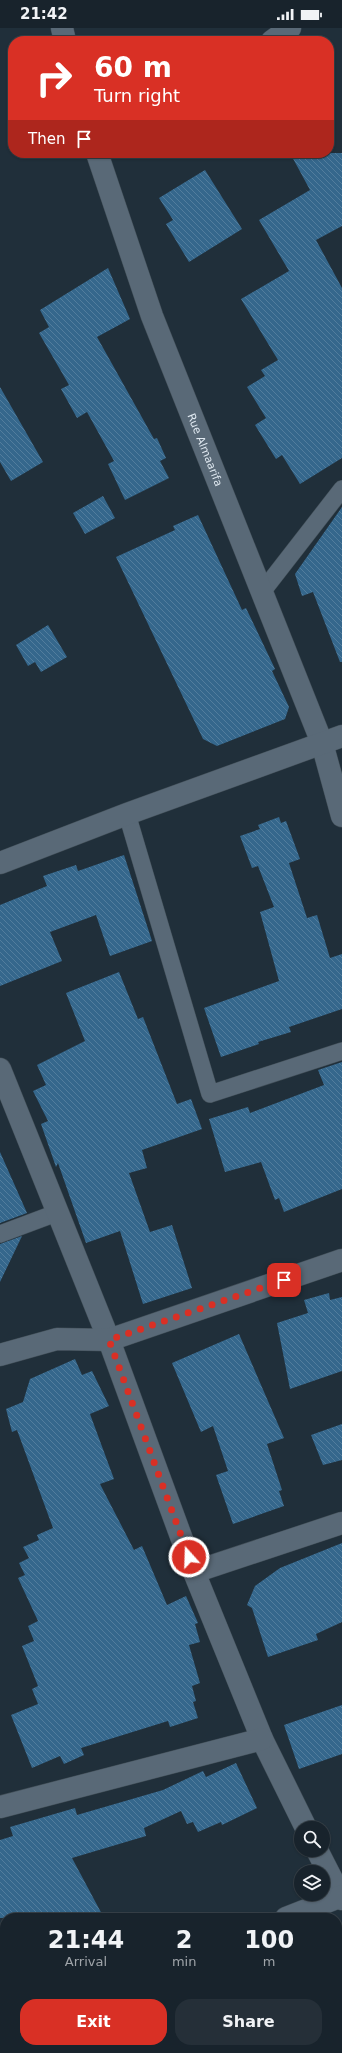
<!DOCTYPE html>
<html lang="en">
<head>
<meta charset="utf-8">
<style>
  :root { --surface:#18232c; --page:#252f38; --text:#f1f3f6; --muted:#9fa4a9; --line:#364048; --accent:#d93025 }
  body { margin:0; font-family:"DejaVu Sans",sans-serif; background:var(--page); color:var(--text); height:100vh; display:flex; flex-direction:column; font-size:15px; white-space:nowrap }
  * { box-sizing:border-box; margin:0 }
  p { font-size:13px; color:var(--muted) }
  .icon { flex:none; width:22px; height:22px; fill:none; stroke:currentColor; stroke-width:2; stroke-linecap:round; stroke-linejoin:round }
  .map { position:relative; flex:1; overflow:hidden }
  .drawer { position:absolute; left:0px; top:1885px; width:342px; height:140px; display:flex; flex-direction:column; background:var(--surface); border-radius:16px 16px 0 0; box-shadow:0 1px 3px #0004,0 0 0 1px var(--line) }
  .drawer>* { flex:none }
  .banner { position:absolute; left:8px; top:8px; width:326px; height:122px; border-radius:16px; box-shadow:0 1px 3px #0004,0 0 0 1px var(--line); background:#d93025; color:#fff; overflow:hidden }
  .controls { position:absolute; left:294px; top:1793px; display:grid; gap:8px }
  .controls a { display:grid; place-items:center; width:36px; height:36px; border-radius:50%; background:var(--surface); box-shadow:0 1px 3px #0004,0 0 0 1px var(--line); font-size:20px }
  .pin { position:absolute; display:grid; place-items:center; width:34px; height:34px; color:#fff; margin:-17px; border-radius:8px; box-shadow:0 2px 6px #0006 }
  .me { position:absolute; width:44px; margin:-22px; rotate:340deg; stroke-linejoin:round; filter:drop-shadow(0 0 3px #0008) }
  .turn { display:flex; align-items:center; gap:14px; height:84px; padding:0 20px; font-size:18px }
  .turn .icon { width:52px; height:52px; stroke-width:2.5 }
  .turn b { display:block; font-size:28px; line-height:34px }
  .then { display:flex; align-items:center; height:38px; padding:0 20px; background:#0003; gap:8px; font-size:15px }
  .eta { display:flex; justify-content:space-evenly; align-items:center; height:68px; text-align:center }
  .eta b { font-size:24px; font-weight:700; line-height:28px }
  .primary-button { display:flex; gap:8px; margin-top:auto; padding:8px 20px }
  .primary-button a { flex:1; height:46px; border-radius:16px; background:var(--accent); color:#fff; font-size:16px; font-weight:700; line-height:46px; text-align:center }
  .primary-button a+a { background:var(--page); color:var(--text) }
  .status { display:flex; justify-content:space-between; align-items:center; height:28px; padding:0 20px; background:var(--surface); direction:ltr }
  .status svg { height:11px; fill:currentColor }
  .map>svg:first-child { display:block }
  .building { fill:url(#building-back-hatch) }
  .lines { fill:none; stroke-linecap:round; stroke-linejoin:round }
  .lane-casing { stroke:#414e57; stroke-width:18 }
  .street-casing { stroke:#414e57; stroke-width:23 }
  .lane { stroke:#596977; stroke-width:17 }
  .street { stroke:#596977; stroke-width:22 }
  .route { stroke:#d93025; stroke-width:7; stroke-dasharray:0 12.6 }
  .labels { text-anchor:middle; stroke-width:4; stroke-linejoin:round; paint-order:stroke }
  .street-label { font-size:11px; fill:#e0e9f1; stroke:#172530 }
</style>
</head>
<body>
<div class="status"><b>21:42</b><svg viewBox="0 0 49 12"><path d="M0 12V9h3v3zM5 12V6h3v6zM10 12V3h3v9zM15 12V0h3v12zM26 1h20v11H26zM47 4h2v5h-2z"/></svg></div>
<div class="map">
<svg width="342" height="2025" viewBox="0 0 342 2025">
  <defs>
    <pattern id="building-back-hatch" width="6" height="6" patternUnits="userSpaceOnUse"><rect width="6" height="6" fill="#35678c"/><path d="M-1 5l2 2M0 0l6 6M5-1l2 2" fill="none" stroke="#527d9d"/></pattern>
  </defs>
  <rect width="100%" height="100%" fill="#202f3a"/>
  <path class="building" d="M290,125h52v73l-26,14 26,48v170l-42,26 -18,-29 -6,4 -21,-34 11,-7 -19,-31 18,-11 -4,-6 17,-10 -37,-61 48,-28 -30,-51 51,-30z
    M205,142l37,59 -53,33 -23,-38 7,-4 -14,-22z
    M108,240l22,51 -33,18 57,102 3,-1 9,20 -6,3 9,17 -44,22 -17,-36 6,-3 -27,-49 -10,6 -16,-29 8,-4 -30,-52 10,-6 -9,-17z
    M0,359l43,75 -32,19 -11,-19z
    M103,468l12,22 -30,16 -12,-21z
    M342,479v155h-2l-27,-70 -11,4 -7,-22z
    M198,487l44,95 4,-2 29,61 -3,2 17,36 -4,12 -68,27 -14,-7 -87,-182 59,-27 -2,-4z
    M48,597l19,32 -26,15 -6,-10 -7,4 -12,-21z
    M279,789l2,6 5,-2 14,38 -11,4 18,55 10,-3 13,43 12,-4v55l-53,18 2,5 -33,10 1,2 -38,13 -17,-49 75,-27 -19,-69 14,-5 -16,-41 -6,2 -12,-32 20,-7 -2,-4z
    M124,827l28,86 -42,15 -14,-41 -46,17 12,29 -62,25v-81l47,-19 -4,-10 33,-11 2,6z
    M119,944l19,47 5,-2 34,87 14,-5 11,30 -60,21 5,18 -18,5 21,59 22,-7 20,63 -49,16 -23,-73 -34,12 -28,-80 -2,4 -15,-43 7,-3 -15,-30 13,-6 -9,-20 48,-24 -19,-48z
    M342,1034v127l-58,23 -5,-14 -4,2 -14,-38 -36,10 -16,-53 39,-12 2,6 74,-28 -6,-15z
    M0,1124l27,61 -27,10z
    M22,1208l-22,46v-38z
    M329,1265l1,7 12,-3v74l-52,18 -13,-66 31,-10 -4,-13z
    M239,1306l45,104 -17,6 15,46 -3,1 5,15 -51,18 -17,-49 12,-4 -15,-45 -12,6 -29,-69z
    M75,1331l7,16 10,-4 17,35 -19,8 24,65 -14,5 34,66 8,-4 25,59 19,-9 12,27 -3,1 5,18 -11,3 11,38 -8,3 4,15 -3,1 5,16 -28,9 -2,-6 -87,27 3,7 -20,9 -4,-8 -28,12 -21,-53 27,-11 -6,-15 6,-3 -16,-40 12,-5 -6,-15 10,-5 -20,-43 7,-3 -6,-12 10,-5 -6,-11 16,-7 -2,-5 16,-7 -36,-98 -5,2 -6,-23 17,-7 7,-23z
    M342,1396v36l-19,5 -12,-30z
    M342,1515v79l-26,12 2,6 -50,17 -16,-49 -5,-3 8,-19 25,-18z
    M342,1677v49l-43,15 -15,-44z
    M236,1735l21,45 -35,17 -1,-3 -23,10 -5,-10 -6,2 -6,-13 -37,17 2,8 -74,22 32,60h-104v-78l13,-4 -3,-9 65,-19 2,7 86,-25 40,-19 3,6z"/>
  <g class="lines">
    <defs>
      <path id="lane" d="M262,564l80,-103
        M127,786l83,280 132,-43
        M0,1206l59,-22"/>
      <g id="street">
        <path d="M62,0l3,13"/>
        <path d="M272,13l18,-13"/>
        <path id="s1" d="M97,125l55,163 170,427 20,73"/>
        <path d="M0,835l127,-49 215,-78"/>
        <path d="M0,1041l109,271 85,232 68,167 44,89"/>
        <path d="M0,1327l57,-16 52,1 233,-80"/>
        <path d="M194,1544l148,-49"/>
        <path d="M0,1779l262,-68"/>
        <path d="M317,1822l25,49"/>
        <path d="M286,1890l56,-22"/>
        <path d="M0,2003l5,-2"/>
        <path d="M101,2020l2,5"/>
      </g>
    </defs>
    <use href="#lane" class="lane-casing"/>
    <use href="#street" class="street-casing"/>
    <use href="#lane" class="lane"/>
    <use href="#street" class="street"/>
  </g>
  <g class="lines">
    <path class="route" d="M189,1529l-80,-217 175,-60"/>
  </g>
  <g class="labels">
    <g class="street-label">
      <text dy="4" stroke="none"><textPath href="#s1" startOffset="316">Rue Almaarifa</textPath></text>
    </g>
  </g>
</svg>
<div class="controls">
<a><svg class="icon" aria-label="search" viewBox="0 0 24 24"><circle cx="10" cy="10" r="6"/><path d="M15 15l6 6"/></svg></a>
<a><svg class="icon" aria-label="layers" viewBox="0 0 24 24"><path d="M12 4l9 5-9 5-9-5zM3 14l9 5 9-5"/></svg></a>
</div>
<div class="pin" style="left:284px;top:1252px;background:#d93025"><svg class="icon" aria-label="arrive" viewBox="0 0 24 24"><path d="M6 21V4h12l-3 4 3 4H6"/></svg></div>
<svg class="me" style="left:189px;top:1529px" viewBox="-20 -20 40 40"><circle r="17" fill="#d93025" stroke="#fff" stroke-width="3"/><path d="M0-11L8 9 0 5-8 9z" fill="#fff"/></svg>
<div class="banner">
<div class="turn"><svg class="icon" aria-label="right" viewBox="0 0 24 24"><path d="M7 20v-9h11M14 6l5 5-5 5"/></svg><div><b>60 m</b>Turn right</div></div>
<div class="then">Then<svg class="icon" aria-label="arrive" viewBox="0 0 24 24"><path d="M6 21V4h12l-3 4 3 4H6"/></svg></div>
</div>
<section class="drawer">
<div class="eta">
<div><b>21:44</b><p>Arrival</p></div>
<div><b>2</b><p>min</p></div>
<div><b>100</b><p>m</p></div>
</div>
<div class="primary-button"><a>Exit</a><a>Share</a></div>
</section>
</div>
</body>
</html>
